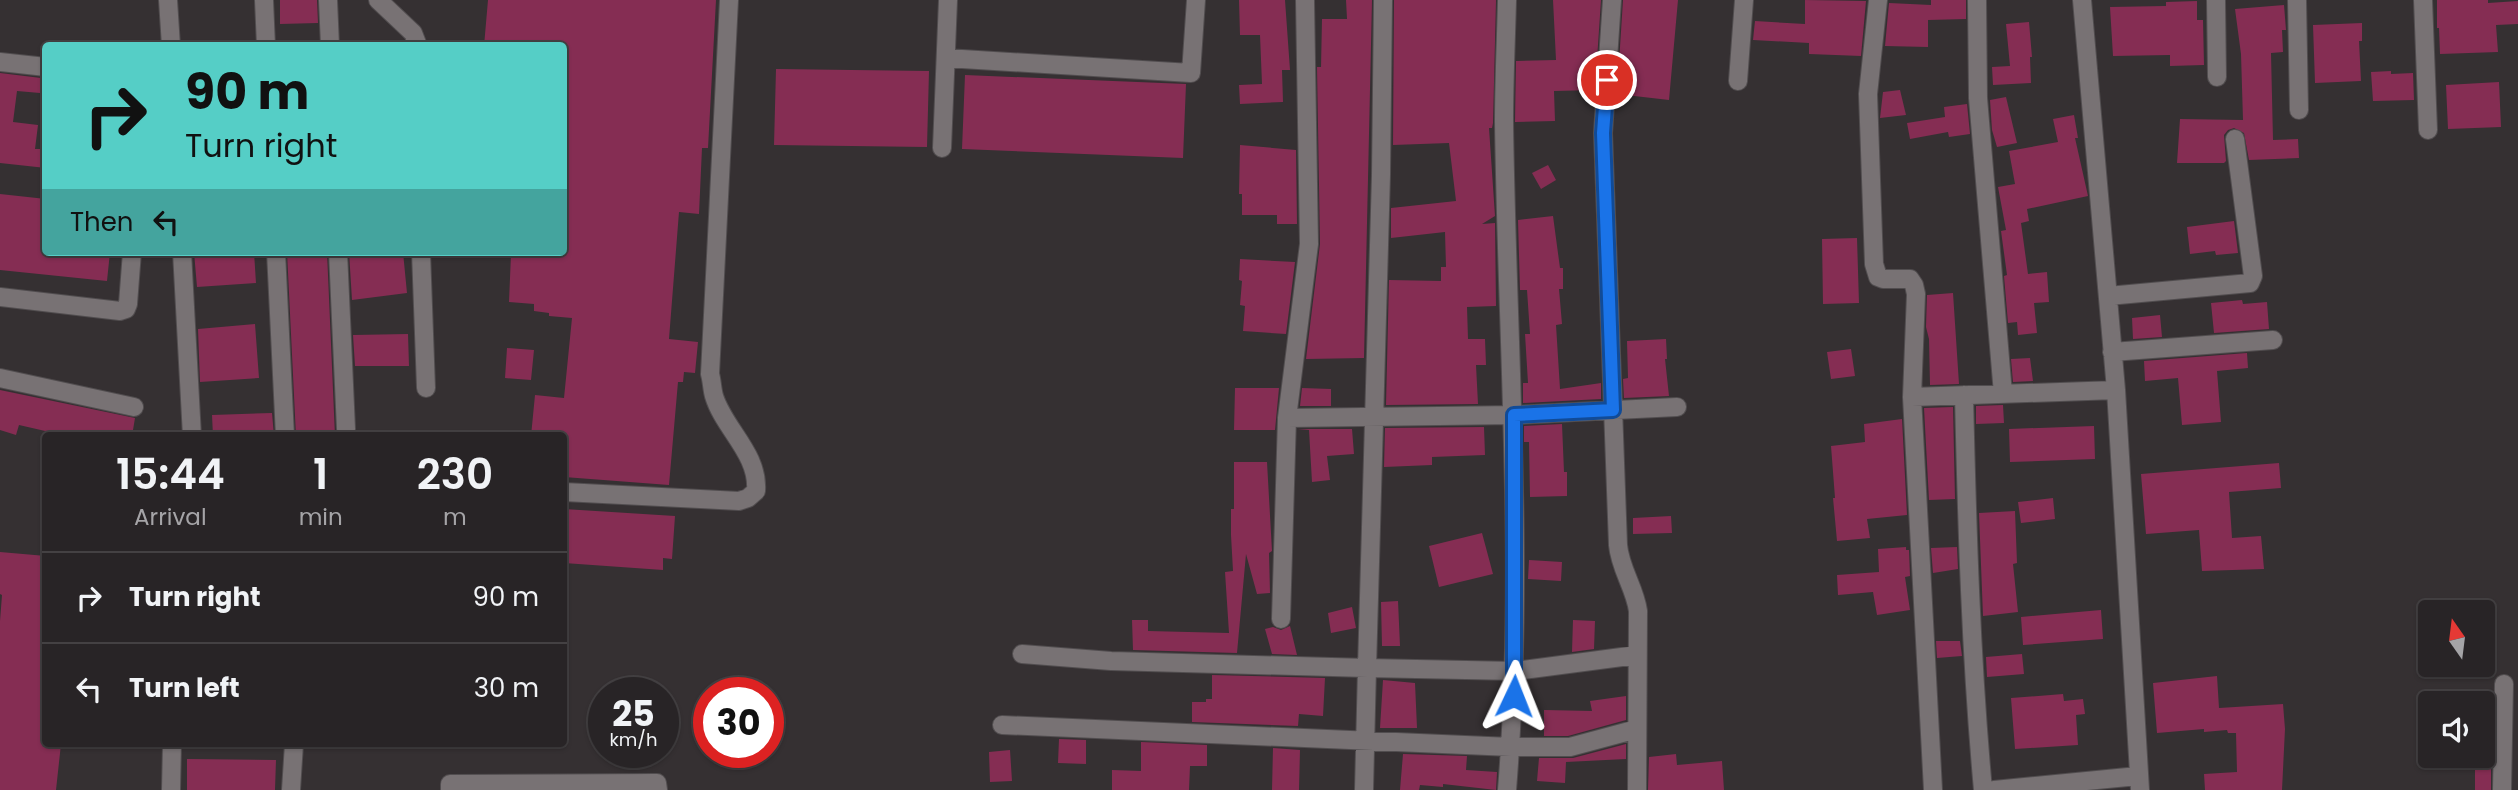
<!DOCTYPE html>
<html lang="en">
<head>
<meta charset="utf-8">
<style>
  :root { --surface:#282426; --page:#302c2e; --text:#f1f3f6; --muted:#a5a4a7; --line:#444143 }
  body { margin:0; font-family:Poppins,sans-serif; background:var(--page); color:var(--text); height:100vh; display:flex; flex-direction:column; font-size:26px; white-space:nowrap }
  * { box-sizing:border-box; margin:0 }
  p { font-size:23px; color:var(--muted) }
  .icon { flex:none; width:38px; height:38px; fill:none; stroke:currentColor; stroke-width:2; stroke-linecap:round; stroke-linejoin:round }
  .map { position:relative; flex:1; overflow:hidden }
  .details { position:absolute; left:42px; top:432px; width:525px; height:315px; display:flex; flex-direction:column; background:var(--surface); border-radius:7px; box-shadow:0 2px 5px #0004,0 0 0 2px var(--line) }
  .details>* { flex:none }
  .top-card { position:absolute; left:42px; top:42px; width:525px; height:214px; border-radius:7px; box-shadow:0 2px 5px #0004,0 0 0 2px var(--line); background:#55cec6; color:#111; overflow:hidden }
  .needle { width:46px; rotate:346deg }
  .fabs { position:absolute; left:2418px; top:600px; display:grid; gap:14px }
  .fabs a { display:grid; place-items:center; width:77px; height:77px; border-radius:7px; background:var(--surface); box-shadow:0 2px 5px #0004,0 0 0 2px var(--line); font-size:35px }
  .speed { position:absolute; left:588px; top:677px; display:flex; gap:14px; font-size:35px; font-weight:700; text-align:center }
  .speed>* { display:grid; place-content:center; width:91px; height:91px; border-radius:50%; background:var(--surface); box-shadow:0 2px 5px #0004,0 0 0 2px var(--line); line-height:1 }
  .speed small { font-size:18px; font-weight:400 }
  .speed .limit { border:10px solid #d22; background:#fff; color:#111 }
  .pin { position:absolute; display:grid; place-items:center; width:60px; height:60px; color:#fff; margin:-30px; border:4px solid #fff; border-radius:50%; box-shadow:0 2px 7px #0007 }
  .me { position:absolute; width:77px; margin:-38px; rotate:2deg; stroke-linejoin:round; filter:drop-shadow(0 0 5px #0008) }
  .turn { display:flex; align-items:center; gap:24px; height:147px; padding:0 28px; font-size:32px }
  .turn .icon { width:91px; height:91px; stroke-width:2.5 }
  .turn b { display:block; font-size:49px; line-height:60px }
  .then { display:flex; align-items:center; height:66px; padding:0 28px; background:#0003; gap:14px; font-size:26px }
  .eta { display:flex; justify-content:space-evenly; align-items:center; height:119px; text-align:center }
  .eta b { font-size:42px; font-weight:600; line-height:49px }
  ul { padding:0; list-style:none }
  li { display:flex; align-items:center; gap:21px; height:91px; padding:0 28px; border-top:2px solid var(--line) }
  li div { flex:1 }
  li b { display:block; font-size:26px }
  li em { font-style:normal }
  .map>svg:first-child { display:block }
  .building { fill:#852d53 }
  .lines { fill:none; stroke-linecap:round; stroke-linejoin:round }
  .minor-casing { stroke:#514d4f; stroke-width:20 }
  .minor { stroke:#787274; stroke-width:18 }
  .route-casing { stroke:#114b97; stroke-width:18 }
  .route { stroke:#1a73e8; stroke-width:12 }
</style>
</head>
<body>
<div class="map">
<svg width="2518" height="790" viewBox="0 0 2518 790">
  <rect width="100%" height="100%" fill="#353032"/>
  <path class="building" d="M280,0h37l1,23 -38,1z
    M488,0h228l-8,148h-6l-3,66 -20,-2 -10,127 29,3 -3,31 -11,-1 -1,10h-5l-9,103 -105,-8v-41h-33l4,-41 29,3 8,-80 -23,-2v-3l-15,-2v-7l-25,-2 2,-48 5,1v-3h48v-206h-80z
    M1239,0h46l5,70h-8l1,32 -43,2 -1,-19 23,-1 -2,-49h-20z
    M1346,0h26l-8,358 -58,1 14,-115 -3,-177h4l1,-48h25z
    M1394,0h102l-3,123 -1,5h-3l6,88 -13,8 13,-1 1,83 -29,1 1,32h17l1,26h-10l2,39 -92,1 3,-125 52,1v-14h5l-1,-35 -54,6v-30l65,-7 -7,-58 -56,2z
    M1553,0h48l-6,90 -41,1 1,30 -40,1 1,-61 40,-1z
    M1623,0h55l-9,100 -52,-6z
    M1805,0l61,1 -5,55 -52,-2v-11l-56,-3 2,-19 50,3z
    M1931,0h35v19l-38,1v27l-43,-1 4,-43 42,2z
    M2437,0h51v3l30,-2v23l-22,1 2,27 -58,2 -1,-26h-2z
    M2197,1v19h6l1,45 -34,1v-11l-57,1 -3,-49 56,-1v-4z
    M2284,5l2,25h-4l1,22 -12,1 2,87 25,-1 1,19 -50,2 -5,-27 -10,-5 -6,2 -4,5 2,26 -2,2h-47l3,-44 63,1 -2,-66 -6,-45z
    M2029,22l3,35h-2l1,26 -38,2 -1,-18 18,-1 -4,-42z
    M2362,23v18h-3l2,40 -46,2 -2,-58z
    M776,69l153,2 -2,76 -153,-2z
    M2391,71v3l22,-1 1,27 -41,1 -2,-29z
    M0,73l41,5 -1,15 -23,-2 -4,31 25,3 -3,24h11v19l-46,-5z
    M965,75l221,9 -3,74 -221,-9z
    M2499,82l2,45 -53,2 -2,-44z
    M1900,90l6,25 -26,3 3,-26z
    M2006,97l11,46 -20,4 -5,-17 -2,-30z
    M1967,104l3,30 -21,3 -1,-5 -38,7 -3,-16 38,-6 -1,-10z
    M2074,115l4,23h-3l13,58 -61,13 2,12 -8,2 7,51 19,-2 2,30 -15,1 3,30 -19,2 -1,-13 -9,1 -4,-47 3,-1 -6,-44 5,-1 -8,-43 17,-3 -6,-33 49,-9 -5,-23z
    M1240,145l56,5 1,74h-20v-9h-35v-21h-3z
    M1548,165l8,15 -15,9 -9,-16z
    M0,194l46,5v53h64l-3,29 -107,-11z
    M1553,216l7,52h3v21h-4l3,35 -6,1 4,64 41,-6v16l-78,4v-20h5l-3,-49h5l-3,-44h-7l-2,-70z
    M2234,221l4,32 -22,2 -1,-4 -25,3 -3,-27z
    M1857,238l2,65 -36,1 -1,-65z
    M194,252h60l2,31 -59,4z
    M287,252h40l8,184h-39z
    M349,252h54l4,41 -55,7z
    M1240,259l55,3 -9,72 -43,-3 2,-25 -5,-1 2,-24 -3,-1z
    M1953,293l6,91 -29,1 -1,-46 -3,-12 1,-32z
    M2242,300l1,4 24,-2 2,27 -55,4 -3,-30z
    M2160,315l2,22 -29,2 -1,-21z
    M255,324l4,54 -59,4 -2,-53z
    M408,334l1,32h-54l-2,-31z
    M1666,339l1,20h-2l4,37 -45,2 -1,-19 5,-1 -1,-37z
    M507,348l27,2 -3,30 -26,-2z
    M1851,349l4,27 -24,3 -4,-27z
    M2247,353l1,15 -31,3 4,51 -39,3 -4,-47 -33,3 -1,-20z
    M2030,358l3,23 -20,1 -2,-23z
    M1235,388h44l-4,42h-41z
    M1302,388l29,1v17h-31z
    M0,390l135,28 -3,18h-65l-48,-11 -3,10 -16,-5z
    M2003,405l1,18 -28,1v-18z
    M1953,407l2,92 -26,1 -5,-92z
    M272,413l2,23h-61l-1,-21z
    M1902,419l5,96 -40,4 3,19 -33,3 -4,-43h2l-4,-52 34,-4 -1,-18z
    M1562,424l2,48h3v24l-37,1 -1,-55h-5v-16z
    M2094,426l1,33 -85,3 -1,-33z
    M1484,427l1,28 -53,2v8l-48,2 1,-39z
    M1298,429h54l2,25 -27,2 3,24 -18,2 -3,-52z
    M1234,462h33l5,89 -3,2 1,40 -13,1 -11,-40 -9,99 -104,-3 -1,-30h16v11l81,2 -4,-61 8,-1 -2,-36v-26h3z
    M2279,463l2,25 -52,4 3,46 29,-2 3,33 -62,2 -3,-41 -53,4 -5,-60z
    M2053,498l2,21 -34,4 -3,-21z
    M564,509l111,7 -3,43 -9,-1v12l-99,-7z
    M2015,511l2,52 -4,1 5,48 -35,4 -4,-103z
    M1671,516l1,17 -39,1v-16z
    M1482,533l11,41 -54,13 -10,-41z
    M1906,547v3h3l1,26 -5,1 5,33 -33,5 -4,-23 -35,3 -1,-20 42,-3 -1,-23z
    M1957,547l1,22 -25,4 -2,-25z
    M0,552l46,4v188h15l-5,46h-56v-169l2,-26 -2,-1z
    M1529,560l33,2 -1,19 -33,-2z
    M1398,601l2,45h-18l-1,-44z
    M1352,607l4,21 -25,5 -3,-20z
    M2101,610l2,29 -80,6 -2,-28z
    M1573,620l22,1 -1,28 -22,3z
    M1290,626l7,29 -25,-1 -7,-25 8,-2 8,3z
    M1936,641h24l2,15 -25,2z
    M2022,654l2,20 -37,3 -1,-20z
    M1212,675l113,3 -2,38 -24,-2 -1,12 -106,-4v-20h14v-3h6z
    M2217,676l2,32 64,-4 2,25 -3,61h-77l-1,-16 33,-2 -1,-39h-8l-1,-3 -23,2v-3l-47,4 -4,-50z
    M1383,680l32,3 2,45h-37z
    M2063,694l1,7 19,-2 2,15 -9,1 2,30 -63,4 -4,-51z
    M1626,696v24l-58,16h-24v-26l48,1 -2,-10z
    M1059,739l27,1v24l-28,-1z
    M1141,742l66,3v21h-17l-1,24h-77v-20l29,1z
    M1626,744v15l-60,3 -1,21 -28,-2 2,-23h34z
    M1273,748l27,2 -1,40h-27z
    M1010,750l2,31 -22,1 -1,-30z
    M1403,754l64,2 -1,14 31,2 -1,18 -53,-6v3l-23,-2 -1,5h-19z
    M1676,754l1,11 45,-4 2,29h-76l1,-33z
    M2475,756h16v34h-16z
    M187,759l89,1 -1,30h-88z"/>
  <g class="lines">
    <defs>
      <path id="minor" d="M168,0l3,46
        M264,0l2,46
        M328,0l2,46
        M378,0l35,33 5,13
        M1383,0l-2,175 -14,493 148,3 122,-16
        M1612,0l-9,133 15,412c2,24 17,43 20,66l-1,179
        M1878,0l-10,94 6,170 4,13 5,2h27l4,6 2,9 -4,103 21,393
        M1977,0l1,98 25,296
        M2082,0l34,390 24,400
        M2216,0l1,77
        M2297,0l2,110
        M2423,0l5,130
        M946,58l245,15 5,-73
        M0,62l46,5
        M1738,81l6,-81
        M942,148l6,-148
        M182,252l10,184
        M276,252l9,184
        M338,252l8,177
        M421,252l5,136
        M2108,296l142,-13 3,-7 -18,-137
        M0,297l120,14 6,-2 2,-5 4,-52
        M2112,352l161,-12
        M0,378l134,29
        M1964,395c3,132 7,264 19,395
        M1912,397l204,-7
        M1287,418l227,-3 163,-8
        M564,492l175,9 9,-3 8,-7c3,-37 -32,-62 -42,-95 -2,-7 -2,-15 -4,-22l19,-374
        M1281,619l6,-201 22,-174 -4,-244
        M1022,654l89,7 256,7 -3,122
        M1002,725l509,22h59l67,-18
        M171,790l1,-46
        M291,790l3,-46
        M450,790v-6l207,-1 1,7
        M1507,790c18,-223 0,-445 -3,-668 0,-41 2,-81 3,-122
        M1994,790l144,-14
        M2502,790l2,-106"/>
    </defs>
    <use href="#minor" class="minor-casing"/>
    <use href="#minor" class="minor"/>
  </g>
  <g class="lines">
    <defs>
      <path id="route" d="M1514,696v-281l99,-5 -10,-277 4,-53"/>
    </defs>
    <use href="#route" class="route-casing"/>
    <use href="#route" class="route"/>
  </g>
</svg>
<div class="fabs">
<a><svg class="needle" viewBox="-14 -14 28 28"><path d="M0-13l5 13h-10z" fill="#e53935"/><path d="M0 13l5-13h-10z" fill="#a5a4a7"/></svg></a>
<a><svg class="icon" aria-label="sound" viewBox="0 0 24 24"><path d="M4 9h4l5-4v14l-5-4H4zM17 9q2 3 0 6"/></svg></a>
</div>
<div class="speed"><div>25<small>km/h</small></div><div class="limit">30</div></div>
<div class="pin" style="left:1607px;top:80px;background:#d93025"><svg class="icon" aria-label="arrive" viewBox="0 0 24 24"><path d="M6 21V4h12l-3 4 3 4H6"/></svg></div>
<svg class="me" style="left:1514px;top:696px" viewBox="-20 -20 40 40"><path d="M0-17L14 15 0 8-14 15z" fill="#1a73e8" stroke="#fff" stroke-width="4"/></svg>
<div class="top-card">
<div class="turn"><svg class="icon" aria-label="right" viewBox="0 0 24 24"><path d="M7 20v-9h11M14 6l5 5-5 5"/></svg><div><b>90 m</b>Turn right</div></div>
<div class="then">Then<svg class="icon" aria-label="left" viewBox="0 0 24 24"><path d="M17 20v-9H6M10 6l-5 5 5 5"/></svg></div>
</div>
<section class="details">
<div class="eta">
<div><b>15:44</b><p>Arrival</p></div>
<div><b>1</b><p>min</p></div>
<div><b>230</b><p>m</p></div>
</div>
<ul>
<li><svg class="icon" aria-label="right" viewBox="0 0 24 24"><path d="M7 20v-9h11M14 6l5 5-5 5"/></svg><div><b>Turn right</b></div><em>90 m</em></li>
<li><svg class="icon" aria-label="left" viewBox="0 0 24 24"><path d="M17 20v-9H6M10 6l-5 5 5 5"/></svg><div><b>Turn left</b></div><em>30 m</em></li>
</ul>
</section>
</div>
</body>
</html>
